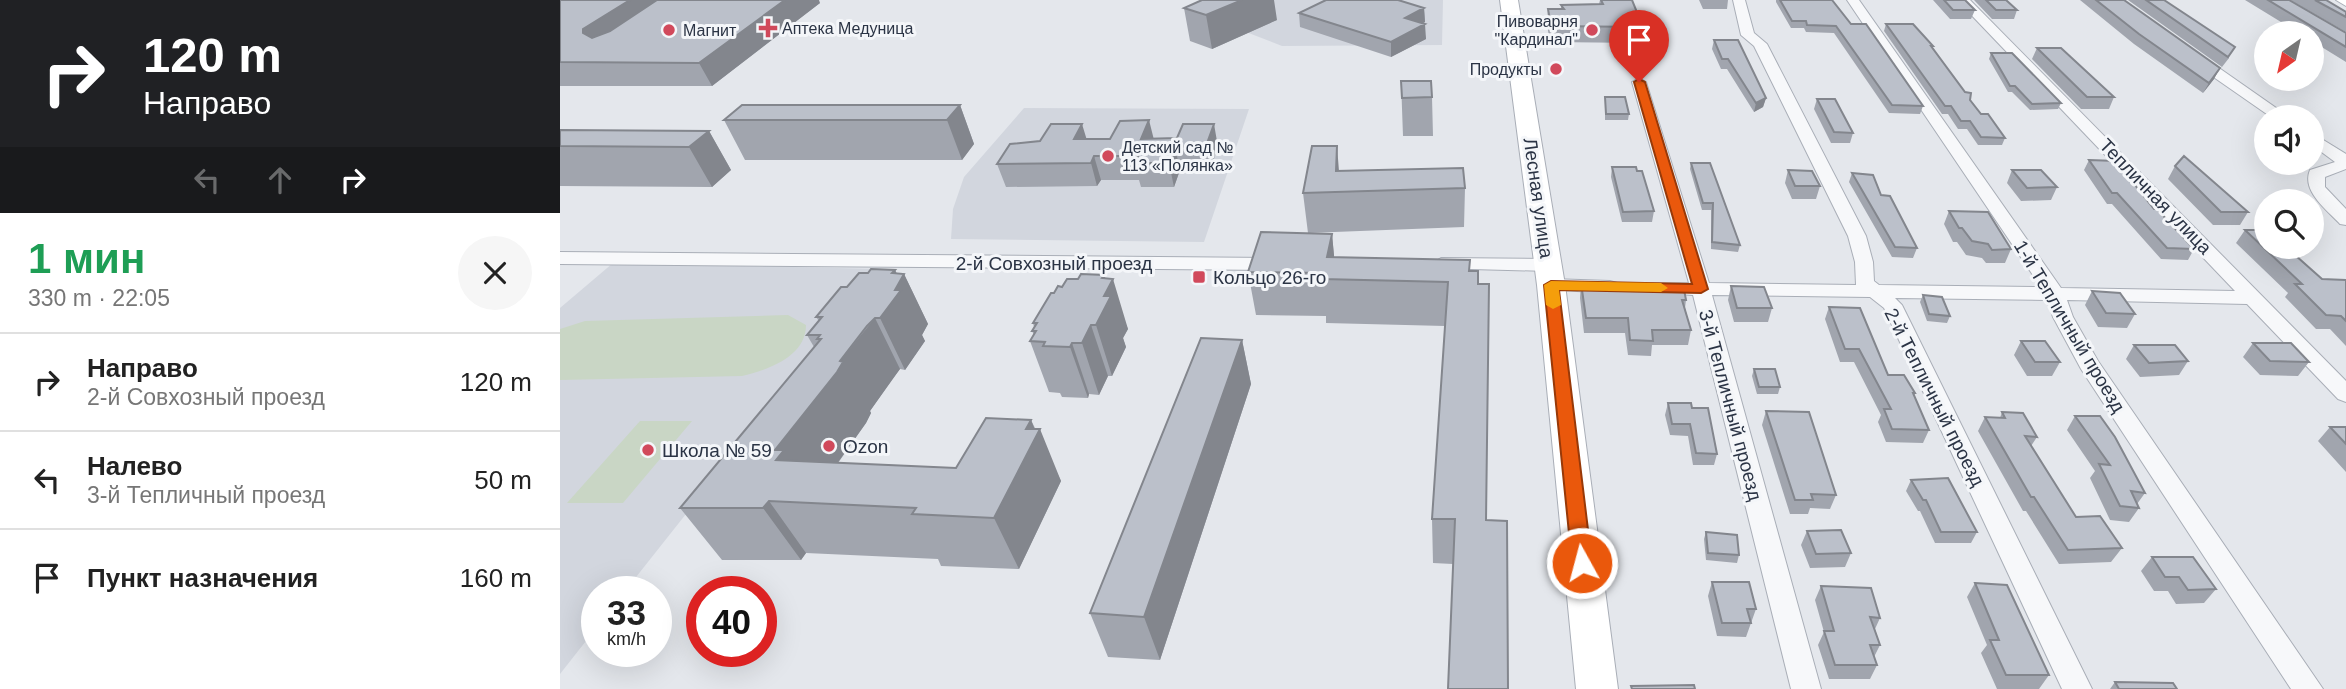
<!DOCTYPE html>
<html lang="ru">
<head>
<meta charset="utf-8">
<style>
  :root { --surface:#fff; --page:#f6f6f6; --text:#222; --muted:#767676; --line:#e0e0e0 }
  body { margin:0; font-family:Helvetica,sans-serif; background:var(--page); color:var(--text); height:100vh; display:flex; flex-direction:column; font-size:26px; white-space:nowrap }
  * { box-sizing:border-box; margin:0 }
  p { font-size:23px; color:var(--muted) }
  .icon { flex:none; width:38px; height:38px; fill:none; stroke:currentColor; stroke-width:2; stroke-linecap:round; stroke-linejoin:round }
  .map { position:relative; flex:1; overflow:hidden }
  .side { display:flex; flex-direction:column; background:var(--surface); width:560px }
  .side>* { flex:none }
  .top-card { background:#202124; color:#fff; overflow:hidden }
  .needle { width:46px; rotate:214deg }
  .controls { position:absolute; left:1694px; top:21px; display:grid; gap:14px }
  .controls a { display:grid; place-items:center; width:70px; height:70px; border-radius:50%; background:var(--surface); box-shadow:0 7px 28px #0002; font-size:35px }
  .speed { position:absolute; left:21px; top:576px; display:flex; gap:14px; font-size:35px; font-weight:700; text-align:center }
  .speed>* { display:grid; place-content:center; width:91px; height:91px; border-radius:50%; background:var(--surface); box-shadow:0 7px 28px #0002; line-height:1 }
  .speed small { font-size:18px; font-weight:400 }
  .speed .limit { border:10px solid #d22; background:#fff; color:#111 }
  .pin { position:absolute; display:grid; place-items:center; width:60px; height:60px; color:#fff; margin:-72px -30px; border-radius:50% 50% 50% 0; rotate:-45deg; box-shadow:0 0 7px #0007 }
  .pin .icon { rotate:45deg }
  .me { position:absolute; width:77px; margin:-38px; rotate:353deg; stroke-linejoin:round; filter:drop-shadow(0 0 5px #0008) }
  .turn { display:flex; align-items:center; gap:24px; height:147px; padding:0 28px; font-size:32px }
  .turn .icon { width:91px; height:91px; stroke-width:2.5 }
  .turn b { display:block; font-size:49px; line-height:60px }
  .lanes { display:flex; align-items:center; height:66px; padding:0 28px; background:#0003; justify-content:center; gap:35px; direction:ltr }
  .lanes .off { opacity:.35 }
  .round { display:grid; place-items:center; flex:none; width:74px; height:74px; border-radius:37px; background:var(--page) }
  .summary { display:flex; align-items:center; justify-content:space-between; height:119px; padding:0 28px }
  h1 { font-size:42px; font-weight:800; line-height:52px; color:#1e9e55 }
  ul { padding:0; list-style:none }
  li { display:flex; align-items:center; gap:21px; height:98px; padding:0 28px; border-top:2px solid var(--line) }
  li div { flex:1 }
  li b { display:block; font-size:26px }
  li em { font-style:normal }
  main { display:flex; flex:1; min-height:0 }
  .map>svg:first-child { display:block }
  .built { fill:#d2d6de }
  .green { fill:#c9d6c5 }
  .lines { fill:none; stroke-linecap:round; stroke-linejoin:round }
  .street-casing { stroke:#a9aeb7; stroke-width:2 }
  .secondary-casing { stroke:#a9aeb7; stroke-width:2 }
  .street { fill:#f7f8fa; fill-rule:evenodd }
  .secondary { fill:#fff; fill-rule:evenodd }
  .wall { fill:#a1a5ae }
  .shaded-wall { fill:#83868d }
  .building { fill:#bbc0ca; stroke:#83868d; stroke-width:2 }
  .route { fill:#ea580c; stroke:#983908; stroke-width:2 }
  .slow { fill:#f59e0b }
  .poi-dot { fill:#d1495b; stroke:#f4f6f9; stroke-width:2.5 }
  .labels { text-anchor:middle; stroke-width:6; stroke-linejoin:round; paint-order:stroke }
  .far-poi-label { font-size:16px; fill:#2b3445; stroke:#f4f6f9; text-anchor:start }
  .street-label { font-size:19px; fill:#2b3445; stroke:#f4f6f9 }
  .poi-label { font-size:19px; fill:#2b3445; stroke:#f4f6f9; text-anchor:start }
</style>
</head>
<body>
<main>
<section class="side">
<div class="top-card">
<div class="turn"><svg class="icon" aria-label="right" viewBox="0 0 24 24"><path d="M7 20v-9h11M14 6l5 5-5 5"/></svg><div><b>120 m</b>Направо</div></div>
<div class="lanes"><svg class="icon off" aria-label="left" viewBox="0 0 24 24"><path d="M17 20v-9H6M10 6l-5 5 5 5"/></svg><svg class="icon off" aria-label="ahead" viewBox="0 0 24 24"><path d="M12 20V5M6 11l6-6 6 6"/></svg><svg class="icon" aria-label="right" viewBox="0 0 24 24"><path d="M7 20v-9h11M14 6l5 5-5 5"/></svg></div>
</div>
<div class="summary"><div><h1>1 мин</h1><p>330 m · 22:05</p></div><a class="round"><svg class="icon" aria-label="close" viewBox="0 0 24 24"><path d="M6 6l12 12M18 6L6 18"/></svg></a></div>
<ul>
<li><svg class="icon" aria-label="right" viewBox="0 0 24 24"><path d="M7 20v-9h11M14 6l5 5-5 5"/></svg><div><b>Направо</b><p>2-й Совхозный проезд</p></div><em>120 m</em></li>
<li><svg class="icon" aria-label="left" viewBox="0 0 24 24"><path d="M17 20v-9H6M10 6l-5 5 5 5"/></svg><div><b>Налево</b><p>3-й Тепличный проезд</p></div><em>50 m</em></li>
<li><svg class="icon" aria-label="arrive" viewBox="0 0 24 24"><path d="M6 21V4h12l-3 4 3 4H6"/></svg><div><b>Пункт назначения</b></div><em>160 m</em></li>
</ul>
</section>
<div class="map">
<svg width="1786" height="689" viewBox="0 0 1786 689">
  <rect width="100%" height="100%" fill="#e4e7ec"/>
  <path class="built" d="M685,0h198l-1,45 -160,1 -49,-19z
    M464,108l225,1 -45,133 -253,-3 2,-30 11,-32z
    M53,263l267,6 -255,322 -28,1v35l-37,47v-366z"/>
  <path class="green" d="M228,315l18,10c0,32 -39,45 -64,51l-182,4v-51l25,-8z
    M80,421h52l-69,82h-56z"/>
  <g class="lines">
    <defs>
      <path id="street" d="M1173,0h12l9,33 13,11 99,192 7,26 1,19 5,4 162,2 -194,-287h12l202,288 174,3 -278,-291h13l376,381v21l-8,-3 -91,-95 -180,-4 6,17 25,44 225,328h-32l-210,-320 -28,-52 -6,-17 -152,-2 7,7 190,384h-30l-178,-381 -14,-11 -158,-2 109,394h-30l-98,-394 -44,-3 -3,-4 3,-4 40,-1 -57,-201 7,-4 7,4 63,201 147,2 -1,-23 -7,-26 -94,-190 -13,-11z
        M1634,53l5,1 90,63h-18l-82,-57 -2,-3z
        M1752,133l34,21v15l-21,8v10l21,22v16l-6,-1c-13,-14 -39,-33 -30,-54l25,-8 -23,-17z
        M0,252l719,6 10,6 -10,6 -719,-6z
        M881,258l107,1 10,6 -10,6 -114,-3 -3,-4z
        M991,279l59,2 7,2 3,4 -3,4 -7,2 -66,-4 -3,-4 3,-4z"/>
      <path id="secondary" d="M940,0h18l47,285 53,404h-42l-39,-404z
        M1776,0h10v6z"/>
    </defs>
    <use href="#street" class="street-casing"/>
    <use href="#secondary" class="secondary-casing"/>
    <use href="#street" class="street"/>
    <use href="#secondary" class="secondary"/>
  </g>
  <path class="wall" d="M0,0l260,3 -108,83h-152z
    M1040,0h32l11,27 -2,16 -91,-1 -3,-17 1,-16h13v-4l38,-1z
    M1139,0h29l-1,9h-24z
    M1216,0h4l71,24 72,82 -3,8 -31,-1 -55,-80 -28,-1 -2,-4h-13l-15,-26z
    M1373,0h32l10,10 -4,9h-21z
    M1414,0h32l11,10 -3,9h-22z
    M1520,0h44l90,79 -11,14 -69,-49z
    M1568,0h36l65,58 -7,9z
    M1685,0h44l57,33v29l-34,-21v-8h-13z
    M1730,0h36l20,12v20z
    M624,8l93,12 -65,29 -22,-8z
    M864,8l1,14 -3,1 4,16 -35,18 -91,-30 -1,-14z
    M1326,24l47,22v2l48,66 24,24 -3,7h-24l-11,-16h-9l-10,-15h-6l-58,-83z
    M1154,40l52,58 -3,9 -9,5 -27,-43h-6l-9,-20z
    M1477,48l77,49 -5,12h-28l-49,-50z
    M1431,53l70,50 -3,6 -28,1 -18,-18h-4l-19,-33z
    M841,81l31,16 1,39h-30z
    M1045,97l24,17 -1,6h-23z
    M1257,99l36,34 -3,10h-19l-17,-34z
    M400,105l14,39 -12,16h-217l-21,-40z
    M0,130l149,1 22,39 -19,17 -152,-1z
    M526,139h67l65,8 -8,23h-30l-6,17h-33l-2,-7h-38l-4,6 -91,1 -9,-23z
    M1529,160l65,49 40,40 -6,11 -27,-1 -49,-55h-5l-23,-34z
    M1131,163l49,82 -2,7 -27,-3v-39h-9l-12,-41z
    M1615,166l73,46 -8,13h-27l-45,-46z
    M1052,167l42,44 -2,11h-30l-11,-45z
    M1228,170l32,16 -4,13h-24l-7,-16z
    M1452,170l45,17 -6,13 -30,1 -14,-18z
    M779,171l126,17 -1,39 -156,6 -5,-40z
    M1292,173l29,22 36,53 -4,10 -21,-1 -43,-75z
    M1389,211l62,38 -6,14h-19l-4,-5 -16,-3 -9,-13h-4l-9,-18z
    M1685,230l77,49 24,1v66l-16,-17h-14l-31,-32 3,-4 -52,-50z
    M772,234l2,23 136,3 -17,304 -20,-1 -1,-44 13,-193 -119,-3v-7l-70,-1 -8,-43z
    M335,270l2,4h7l24,50 -6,11 3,6 -20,29 -5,-1 -7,9 -23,33 1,2 -5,10 -28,40 118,5 75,-48 30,61 -42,88 -78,-3 -3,-7 -132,-6 -5,7h-79l-42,-52 134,-161 -7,-12 12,-14 -3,-4 31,-30 21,-14z
    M544,275l24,54 -5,9 3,9 -14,29h-4l-9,19 -10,-1 -1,4 -26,-1 -2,-4 -11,-1 -19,-51 4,-6 -2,-4 2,-4 -1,-4 21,-30 8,-6 16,-8z
    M1021,283l105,17 -1,8 6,22 -3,15h-36l-1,11 -23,-1 -3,-22h-41l-4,-35z
    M1171,286l41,22 -4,14h-34l-6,-22z
    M1532,291l43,23 -8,14 -29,-1 -13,-22z
    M1363,295l27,21 -3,7 -20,-2 -7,-19z
    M1269,307l59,68 27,18 -1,3 15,34 -6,13 -37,-1 -8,-20 3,-7 -27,-53h-14l-15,-43z
    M682,340l9,44 -91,276 -52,-3 -18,-44z
    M1461,341l39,21 -8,14h-25l-13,-21z
    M1693,343l56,19 -11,14 -38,-1 -17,-18z
    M1574,345l54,16 -9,14 -39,2 -14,-18z
    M1194,369l26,18 -2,7h-21l-5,-18z
    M1108,403l24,5 25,46 -3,11h-21l-5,-29 -18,-1 -5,-20z
    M1206,411l70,84 -6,14 -20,-1 -2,6h-18l-28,-89z
    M1442,412l35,25 -6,9 45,71 46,31 -11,14 -52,2 -33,-53h-3l-45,-80 7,-14 15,1z
    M1515,416l70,77 -8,11 2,4 -10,14 -19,-2 -20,-42 5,-7 -28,-41z
    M1770,427h16v45l-28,-31z
    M1351,480l66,52 -6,11h-36l-15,-32h-2l-12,-20z
    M1247,531l44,22 -6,14 -35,1 -9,-23z
    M1146,532l33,23 -2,8 -31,-3 -2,-21z
    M1592,557l64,32 -12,14 -28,1 -8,-13h-14l-13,-20z
    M1152,582l44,27 -10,28 -29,-1 -9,-40z
    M1415,583l74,92 -10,14h-42l-16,-36 6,-8 -20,-48z
    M1261,586l59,32 -5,11 5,16 -6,12 3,8 -7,14h-41l-11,-34 6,-13 -9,-32z
    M1555,682l62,7h-67z"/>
  <path class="shaded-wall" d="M60,0h40l-63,56 -14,-23v-4z
    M225,0h34l1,3 -108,83 -13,-23z
    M682,0h32l3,20 -65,29 -6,-34z
    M864,8l1,14 -19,10 -1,-14z
    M865,24l1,15 -35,18v-15z
    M1660,68l-6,11 -11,14 6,-10z
    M1206,98l-3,9 -9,5 2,-9z
    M400,105l14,39 -12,16 -15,-40z
    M589,120l6,24 -14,-5z
    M522,124l7,23 -15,-8z
    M654,124l4,23 -8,23 -4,-24z
    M149,131l22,39 -19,17 -23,-40z
    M777,146l3,38 -4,-13z
    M615,147l5,23 -6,17 -5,-24z
    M534,156l7,24 -4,6 -6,-23z
    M772,234l4,42 -9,-19z
    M335,270l5,11 4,-7 24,50 -6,11 3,6 -20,29 -25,-52 15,-28 -3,-17z
    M544,275l4,13 5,-9 15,50 -5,9 3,9 -14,29 -16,-51 8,-29 -2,-18z
    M315,318l25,51 -30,42 1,2 -5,10 -52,73 -38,-36 -1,-10 65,-89z
    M531,325l17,51 -9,19 -17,-52z
    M682,340l9,44 -91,276 -16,-43z
    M512,343l17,51 -1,4 -18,-51z
    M471,420l6,15 3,-6 21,52 -42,88 -25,-51 32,-89z
    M209,501l37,52 -5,7 -38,-52z"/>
  <path class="building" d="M0,0h70l-47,29v4l9,5 18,-7 47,-31h128l-86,63 -139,-1z
    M642,0h40l-36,15 -22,-7z
    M766,0h72l26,8 -19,10 20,6 -34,18 -92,-29z
    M1041,0h31l11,27 -92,-1 -3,-17h16l-3,-4 42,-1z
    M1220,0h52l19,24h15l57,82 -31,-1 -56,-79 -29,-1 -1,-4h-14z
    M1384,0h21l10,10h-22z
    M1426,0h20l11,10h-21z
    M1536,0h28l96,68 -11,15 -70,-49z
    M1586,0h18l71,47 -7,10z
    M1708,0h21l57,33v14z
    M1755,0h11l20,12v5z
    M1326,24h27l20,22h-2l34,46 6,1 -1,7 11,14h7l17,24 -24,-1 -11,-16h-9l-10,-15h-6z
    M1154,40h24l28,58 -10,5 -28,-44h-6z
    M1477,48h24l53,49h-27z
    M1431,53h21l49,50 -29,1 -17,-18h-5z
    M841,81h30l1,16 -30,1z
    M1045,97h20l4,17h-23z
    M1257,99h18l18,34 -19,-1z
    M182,105h218l-13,15h-223z
    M589,120l-8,19 36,-1 6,-14h31l-8,22 -31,1 -6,16h-34l3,-7h-44l-3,7 -94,1 13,-20 30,-3 11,-17h31l-8,15h36l10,-18z
    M0,130l149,1 -20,16 -129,-1z
    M752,146h25l-1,25 127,-3 2,20 -162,5z
    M1624,156l64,56h-27l-46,-46z
    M1529,160l27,1 38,48h3l37,40 -27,-1 -50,-55h-5z
    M1131,163h19l30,82 -28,-3 1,-39h-10z
    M1052,167h24l1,4h5l12,40 -31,1z
    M1228,170l24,1 8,15h-25z
    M1452,170h29l16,17 -30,1z
    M1292,173l21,2 8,20 9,1 27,52 -22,-1z
    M1389,211l39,1 23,37 -19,1 -4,-6 -16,-3 -10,-13h-3z
    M1685,230h21v17h20l36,32 24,1v41l-5,-5 -15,-1 -31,-31h7z
    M701,232l71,2 -5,23 143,3 -1,11h9v13h11l-3,236 21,1 1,168h-60l7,-170h-23l16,-237 -126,-3 1,-6 -75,-1z
    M311,269l24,1 -3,3 12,1 -9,16h6l-21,28h-5l-8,8 -27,35 3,1 -6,10 -62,78h9l-8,10 180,8 30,-50 45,2 -5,9h14l-46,89 -82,-4 4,-6 -147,-7 -6,7h-83l141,-169h-4l3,-4h-13l15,-18h-6l25,-30h6l12,-14h9z
    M521,274l23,1 -2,3 11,1 -9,17h7l-15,29h-5l-9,18h-10l-2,4 -27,-1 2,-4 -15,-1 6,-10h-4l5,-8h-4l18,-30h3l4,-7 4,1 5,-8h11z
    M1021,283l102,1 3,16h-4l9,30h-39l1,11 -23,-1 -2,-22h-42z
    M1171,286l33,1 8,21h-35z
    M1532,291l28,2 15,21 -29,-1z
    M1363,295l19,2 8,19 -21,-2z
    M1269,307l31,1 28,67h16l11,18h-2l16,37 -37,-1 -8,-20h7l-32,-60h-14z
    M641,338l41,2 -98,277 -54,-4z
    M1461,341h24l15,21h-25z
    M1693,343h38l18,19 -39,-1z
    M1574,345h41l13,16 -39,2z
    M1194,369h21l5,18h-21z
    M1108,403h23l1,5h16l9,46 -21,-1 -6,-29h-18z
    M1206,411l43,1 27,83 -25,-1 2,6h-18z
    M1442,412l21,1 14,24 -12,-1 51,81 24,-1 22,32 -54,2 -34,-53h-3l-46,-80 20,1z
    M1515,416h25l15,21 30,56 -14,-2 8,17 -19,-2 -21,-42 11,1z
    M1770,427h16v17z
    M1388,478l29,54h-36l-15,-32h-3l-12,-20z
    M1281,530l10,23 -35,1 -9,-23z
    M1146,532l31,3 2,20 -31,-2z
    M1592,557h41l23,32 -28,1 -9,-13h-14z
    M1152,582h37l7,27h-9l4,14h-29z
    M1415,583l32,2 42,90h-43l-16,-35h9z
    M1261,586l50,2 9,30 -10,-1 10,28h-10l7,20h-42l-11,-34h10z
    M1555,682l58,1 4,6h-58z
    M1134,685l1,4h-63l-1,-3z"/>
  <path class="route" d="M1079,79l6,3 63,207 -7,4 -142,-3 33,273 -3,6 -7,2 -7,-2 -3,-6 -28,-278 7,-4 141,3 -58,-202z"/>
  <path class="slow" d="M991,281l110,2 7,5 -7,4 -102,-2 2,15 -8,4 -7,-4 -2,-20z"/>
  <g class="poi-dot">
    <path d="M204.5 17.5h7v7h7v7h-7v7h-7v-7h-7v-7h7z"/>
    <circle cx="109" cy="30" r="7"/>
    <circle cx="1032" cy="30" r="7"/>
    <circle cx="996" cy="69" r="7"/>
    <circle cx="548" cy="156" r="7"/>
    <rect x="632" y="270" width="14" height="14" rx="3.5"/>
    <circle cx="269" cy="446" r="7"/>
    <circle cx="88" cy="450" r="7"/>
  </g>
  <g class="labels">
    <g class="far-poi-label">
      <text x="1018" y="27" text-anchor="end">Пивоварня<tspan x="1018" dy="18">"Кардинал"</tspan></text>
      <text x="222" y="34">Аптека Медуница</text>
      <text x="123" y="36">Магнит</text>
      <text x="982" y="75" text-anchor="end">Продукты</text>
      <text x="562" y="153">Детский сад №<tspan x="562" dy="18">113 «Полянка»</tspan></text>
    </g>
    <g class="street-label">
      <text transform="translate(1596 196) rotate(46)" y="7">Тепличная улица</text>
      <text transform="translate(979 198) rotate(82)" y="7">Лесная улица</text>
      <text x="494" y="270">2-й Совхозный проезд</text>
      <text transform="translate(1510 326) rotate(59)" y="7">1-й Тепличный проезд</text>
      <text transform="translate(1375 397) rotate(63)" y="7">2-й Тепличный проезд</text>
      <text transform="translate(1171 405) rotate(75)" y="7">3-й Тепличный проезд</text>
    </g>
    <g class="poi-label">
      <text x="653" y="284">Кольцо 26-го</text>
      <text x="283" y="453">Ozon</text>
      <text x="102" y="457">Школа № 59</text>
    </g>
  </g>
</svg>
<div class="controls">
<a><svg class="needle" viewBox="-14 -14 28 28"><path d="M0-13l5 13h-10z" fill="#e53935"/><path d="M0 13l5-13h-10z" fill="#767676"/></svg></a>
<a><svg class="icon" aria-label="sound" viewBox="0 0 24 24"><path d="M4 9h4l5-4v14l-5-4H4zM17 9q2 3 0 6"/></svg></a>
<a><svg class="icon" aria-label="search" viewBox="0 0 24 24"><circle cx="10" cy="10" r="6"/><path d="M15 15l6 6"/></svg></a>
</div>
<div class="speed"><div>33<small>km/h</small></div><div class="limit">40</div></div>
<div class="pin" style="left:1079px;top:82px;background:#d93025"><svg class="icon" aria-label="arrive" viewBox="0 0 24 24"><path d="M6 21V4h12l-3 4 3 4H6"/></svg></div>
<svg class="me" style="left:1022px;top:563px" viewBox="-20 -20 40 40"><circle r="17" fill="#ea580c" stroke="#fff" stroke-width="3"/><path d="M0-11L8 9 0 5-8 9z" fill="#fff"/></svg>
</div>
</main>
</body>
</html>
